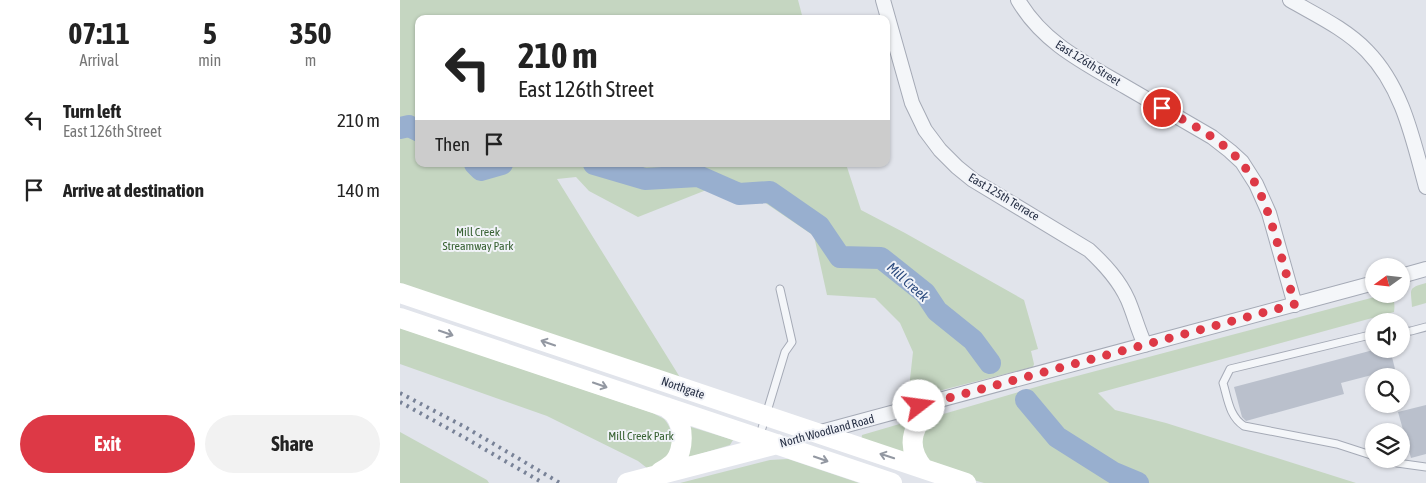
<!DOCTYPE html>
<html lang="en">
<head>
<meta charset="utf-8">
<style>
  :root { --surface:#fff; --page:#f2f2f2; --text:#222; --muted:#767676; --accent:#dd3946 }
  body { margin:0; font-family:"Asap Condensed",sans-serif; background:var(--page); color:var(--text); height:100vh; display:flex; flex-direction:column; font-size:19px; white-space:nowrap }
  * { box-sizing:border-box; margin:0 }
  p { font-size:16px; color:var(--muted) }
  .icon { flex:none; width:28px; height:28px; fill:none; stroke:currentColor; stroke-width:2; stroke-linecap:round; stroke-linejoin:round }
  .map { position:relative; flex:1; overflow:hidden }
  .panel { display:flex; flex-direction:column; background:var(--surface); width:400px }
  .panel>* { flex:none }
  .top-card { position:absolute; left:15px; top:15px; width:475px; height:152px; border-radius:10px; box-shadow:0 1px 4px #0004; background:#fff; color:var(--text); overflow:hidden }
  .needle { width:32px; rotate:255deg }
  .buttons { position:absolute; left:965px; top:258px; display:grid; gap:10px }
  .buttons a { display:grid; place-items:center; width:45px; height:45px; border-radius:50%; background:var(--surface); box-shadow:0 1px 4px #0004; font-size:25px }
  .pin { position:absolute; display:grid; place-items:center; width:42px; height:42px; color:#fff; margin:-21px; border:2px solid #fff; border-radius:50%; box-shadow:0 1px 5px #0007 }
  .me { position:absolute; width:55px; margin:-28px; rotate:75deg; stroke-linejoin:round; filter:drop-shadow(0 0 4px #0008) }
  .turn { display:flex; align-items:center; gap:18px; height:105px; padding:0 20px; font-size:22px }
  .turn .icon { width:65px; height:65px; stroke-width:2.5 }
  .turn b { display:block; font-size:35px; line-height:42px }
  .then { display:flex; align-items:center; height:48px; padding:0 20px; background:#0003; gap:10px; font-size:19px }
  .eta { display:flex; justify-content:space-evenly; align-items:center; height:85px; text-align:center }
  .eta b { font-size:30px; font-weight:700; line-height:35px }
  .button { display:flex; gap:10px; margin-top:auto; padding:10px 20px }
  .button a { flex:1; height:58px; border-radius:30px; background:var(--accent); color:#fff; font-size:20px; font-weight:700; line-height:58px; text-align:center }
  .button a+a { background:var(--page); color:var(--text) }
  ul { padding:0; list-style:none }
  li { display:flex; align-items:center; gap:15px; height:70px; padding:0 20px }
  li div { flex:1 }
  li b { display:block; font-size:19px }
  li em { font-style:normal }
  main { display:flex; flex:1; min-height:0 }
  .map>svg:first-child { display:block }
  .green { fill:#c5d6c1 }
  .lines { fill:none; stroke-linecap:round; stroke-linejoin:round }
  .river { stroke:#98afcf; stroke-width:22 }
  .building { fill:#bac0cc }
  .service-casing { stroke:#a5aab6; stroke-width:9 }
  .minor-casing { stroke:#a5aab6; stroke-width:16 }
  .service { stroke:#f4f6f9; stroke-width:7 }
  .minor { stroke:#f4f6f9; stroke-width:14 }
  .secondary { stroke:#fff; stroke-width:20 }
  .rail { stroke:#788297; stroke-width:4; stroke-dasharray:2.5 5; stroke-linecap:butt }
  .oneway { stroke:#9398a2 }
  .route { stroke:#dd3946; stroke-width:9; stroke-dasharray:0 16.2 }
  .labels { text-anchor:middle; stroke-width:4; stroke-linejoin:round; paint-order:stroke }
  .street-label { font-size:12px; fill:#273045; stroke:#f1f3f8 }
  .park-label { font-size:12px; fill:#386233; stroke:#f1f3f8 }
  .water-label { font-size:14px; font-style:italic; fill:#2c4b7e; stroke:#f1f3f8 }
</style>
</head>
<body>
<main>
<section class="panel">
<div class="eta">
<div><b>07:11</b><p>Arrival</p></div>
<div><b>5</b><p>min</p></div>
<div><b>350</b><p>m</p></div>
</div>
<ul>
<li><svg class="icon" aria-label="left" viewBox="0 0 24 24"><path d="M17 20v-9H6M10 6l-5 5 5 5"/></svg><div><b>Turn left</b><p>East 126th Street</p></div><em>210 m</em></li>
<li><svg class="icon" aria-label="arrive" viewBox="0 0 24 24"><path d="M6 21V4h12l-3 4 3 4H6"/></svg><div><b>Arrive at destination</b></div><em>140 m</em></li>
</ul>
<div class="button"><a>Exit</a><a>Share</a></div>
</section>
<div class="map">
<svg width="1026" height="483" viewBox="0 0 1026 483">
  <rect width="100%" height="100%" fill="#e1e4eb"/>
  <path class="green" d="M0,0h398l5,19h-384v145h427l15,46 44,23 119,67 14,49 -7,2 3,13 -1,3 -122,31 -2,-10 4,-36 -13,-29 -25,-25 -48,-3 -13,-59 -50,-34 -25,-10v2l-20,-9 -81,32 -49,-26 -13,-14 -19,2 124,200 -281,-86z
    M1026,283v20l-14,4c-1,-18 -5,-19 14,-24z
    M986,294c9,3 9,10 8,18l-296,81 17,17 51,13 190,60h-372c-16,-5 -55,-14 -61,-31 -1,-3 -1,-8 -1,-12 -1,-16 5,-19 18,-25l103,-30z
    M0,328l253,85c3,2 8,4 11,6 9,9 12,28 4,38 -5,7 -14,9 -21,11l-9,-7 -91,-45 -147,-52z
    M503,423l3,2 -2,13 1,16 -44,-13 1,-6z
    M291,427l42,13 -3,5 -40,12 -3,-2 2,-24z
    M0,432l87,48 2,3h-89z
    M388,459l71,24h-179l90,-23z"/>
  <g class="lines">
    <path class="river" d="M0,128l9,-2 10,5
      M75,164l6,6 21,-6
      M194,164l51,15 53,-3 41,18 31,-2 49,34 21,31 41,1 44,35 12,18 36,29 17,23
      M626,400l31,37 57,36 24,10"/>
  </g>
  <path class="building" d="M977,349h13l5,20 -54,14 3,11 -98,27 -4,-4 -8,-30z
    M1026,405v49l-15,4 -13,-46z"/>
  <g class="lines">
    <defs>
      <path id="service" d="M1001,332l10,-1 15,-4
        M974,334l-144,35 -7,14c5,16 6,33 21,43l93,18 37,12
        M359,438l26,-86 7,-10 -12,-53
        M984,459l13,4 29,4"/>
      <path id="minor" d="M483,0l29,103 13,27 15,20 17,17 16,13 116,70c16,15 30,30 39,50 6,14 10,30 17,45
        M618,0c25,43 67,63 108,87 29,17 57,33 86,50l18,14 12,11 14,22 13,29 26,92
        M890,0c26,15 56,29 77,51 36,37 46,89 59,136
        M1001,276l25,-7
        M417,433l557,-150"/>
    </defs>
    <use href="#service" class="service-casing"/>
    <use href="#minor" class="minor-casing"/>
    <use href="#service" class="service"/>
    <use href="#minor" class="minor"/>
    <path class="secondary" d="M0,293l566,190
      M0,318l492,165
      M524,469c-22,-25 -9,-47 12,-68
      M259,473c6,-4 12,-7 16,-12 9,-12 9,-34 0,-46 -2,-3 -6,-5 -9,-8
      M227,483l150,-39"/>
    <path class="rail" d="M0,393l65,34 95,56
      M0,402l60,33 83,48"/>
  </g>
  <defs><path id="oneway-shaft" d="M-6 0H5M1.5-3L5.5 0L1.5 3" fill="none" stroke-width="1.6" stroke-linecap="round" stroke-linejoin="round" transform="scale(1.25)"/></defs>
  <g class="oneway">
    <use href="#oneway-shaft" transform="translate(46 333) rotate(19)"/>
    <use href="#oneway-shaft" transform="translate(148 343) rotate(-161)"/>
    <use href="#oneway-shaft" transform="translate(200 385) rotate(19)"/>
    <use href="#oneway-shaft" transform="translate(487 456) rotate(-162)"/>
    <use href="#oneway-shaft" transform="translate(421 459) rotate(19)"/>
  </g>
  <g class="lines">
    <path class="route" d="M519,406l376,-102c-6,-19 -11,-39 -17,-59 -10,-34 -20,-69 -48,-94 -20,-18 -45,-30 -68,-43"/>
  </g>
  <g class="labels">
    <g class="street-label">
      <text transform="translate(688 63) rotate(32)" y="4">East 126th Street</text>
      <text transform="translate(604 197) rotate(31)" y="4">East 125th Terrace</text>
      <text transform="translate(283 388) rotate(19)" y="4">Northgate</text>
      <text transform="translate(427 431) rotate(-15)" y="4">North Woodland Road</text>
    </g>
    <g class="park-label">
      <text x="78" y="236">Mill Creek<tspan x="78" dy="14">Streamway Park</tspan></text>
      <text x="241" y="440">Mill Creek Park</text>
    </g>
    <g class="water-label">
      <text transform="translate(508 282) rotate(42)" y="5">Mill Creek</text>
    </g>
  </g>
</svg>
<div class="buttons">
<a><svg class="needle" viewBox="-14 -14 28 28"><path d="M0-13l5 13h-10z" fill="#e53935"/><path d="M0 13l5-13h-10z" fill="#767676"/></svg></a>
<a><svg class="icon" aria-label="sound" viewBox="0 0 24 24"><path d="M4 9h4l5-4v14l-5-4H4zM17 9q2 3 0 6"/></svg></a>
<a><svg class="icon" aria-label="search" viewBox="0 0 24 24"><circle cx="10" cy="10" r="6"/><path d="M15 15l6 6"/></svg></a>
<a><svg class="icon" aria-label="layers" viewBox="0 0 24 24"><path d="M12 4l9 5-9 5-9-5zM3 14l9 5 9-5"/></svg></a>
</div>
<div class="pin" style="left:762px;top:108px;background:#d93025"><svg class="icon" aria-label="arrive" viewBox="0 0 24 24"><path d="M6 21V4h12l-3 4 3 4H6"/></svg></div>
<svg class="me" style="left:519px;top:406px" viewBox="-20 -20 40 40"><circle r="19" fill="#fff"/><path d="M0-13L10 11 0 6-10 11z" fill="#dd3946"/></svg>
<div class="top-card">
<div class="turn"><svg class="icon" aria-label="left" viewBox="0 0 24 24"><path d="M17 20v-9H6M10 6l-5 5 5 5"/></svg><div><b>210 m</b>East 126th Street</div></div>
<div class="then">Then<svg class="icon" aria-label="arrive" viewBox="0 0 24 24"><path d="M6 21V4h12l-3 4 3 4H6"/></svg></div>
</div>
</div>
</main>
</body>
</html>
